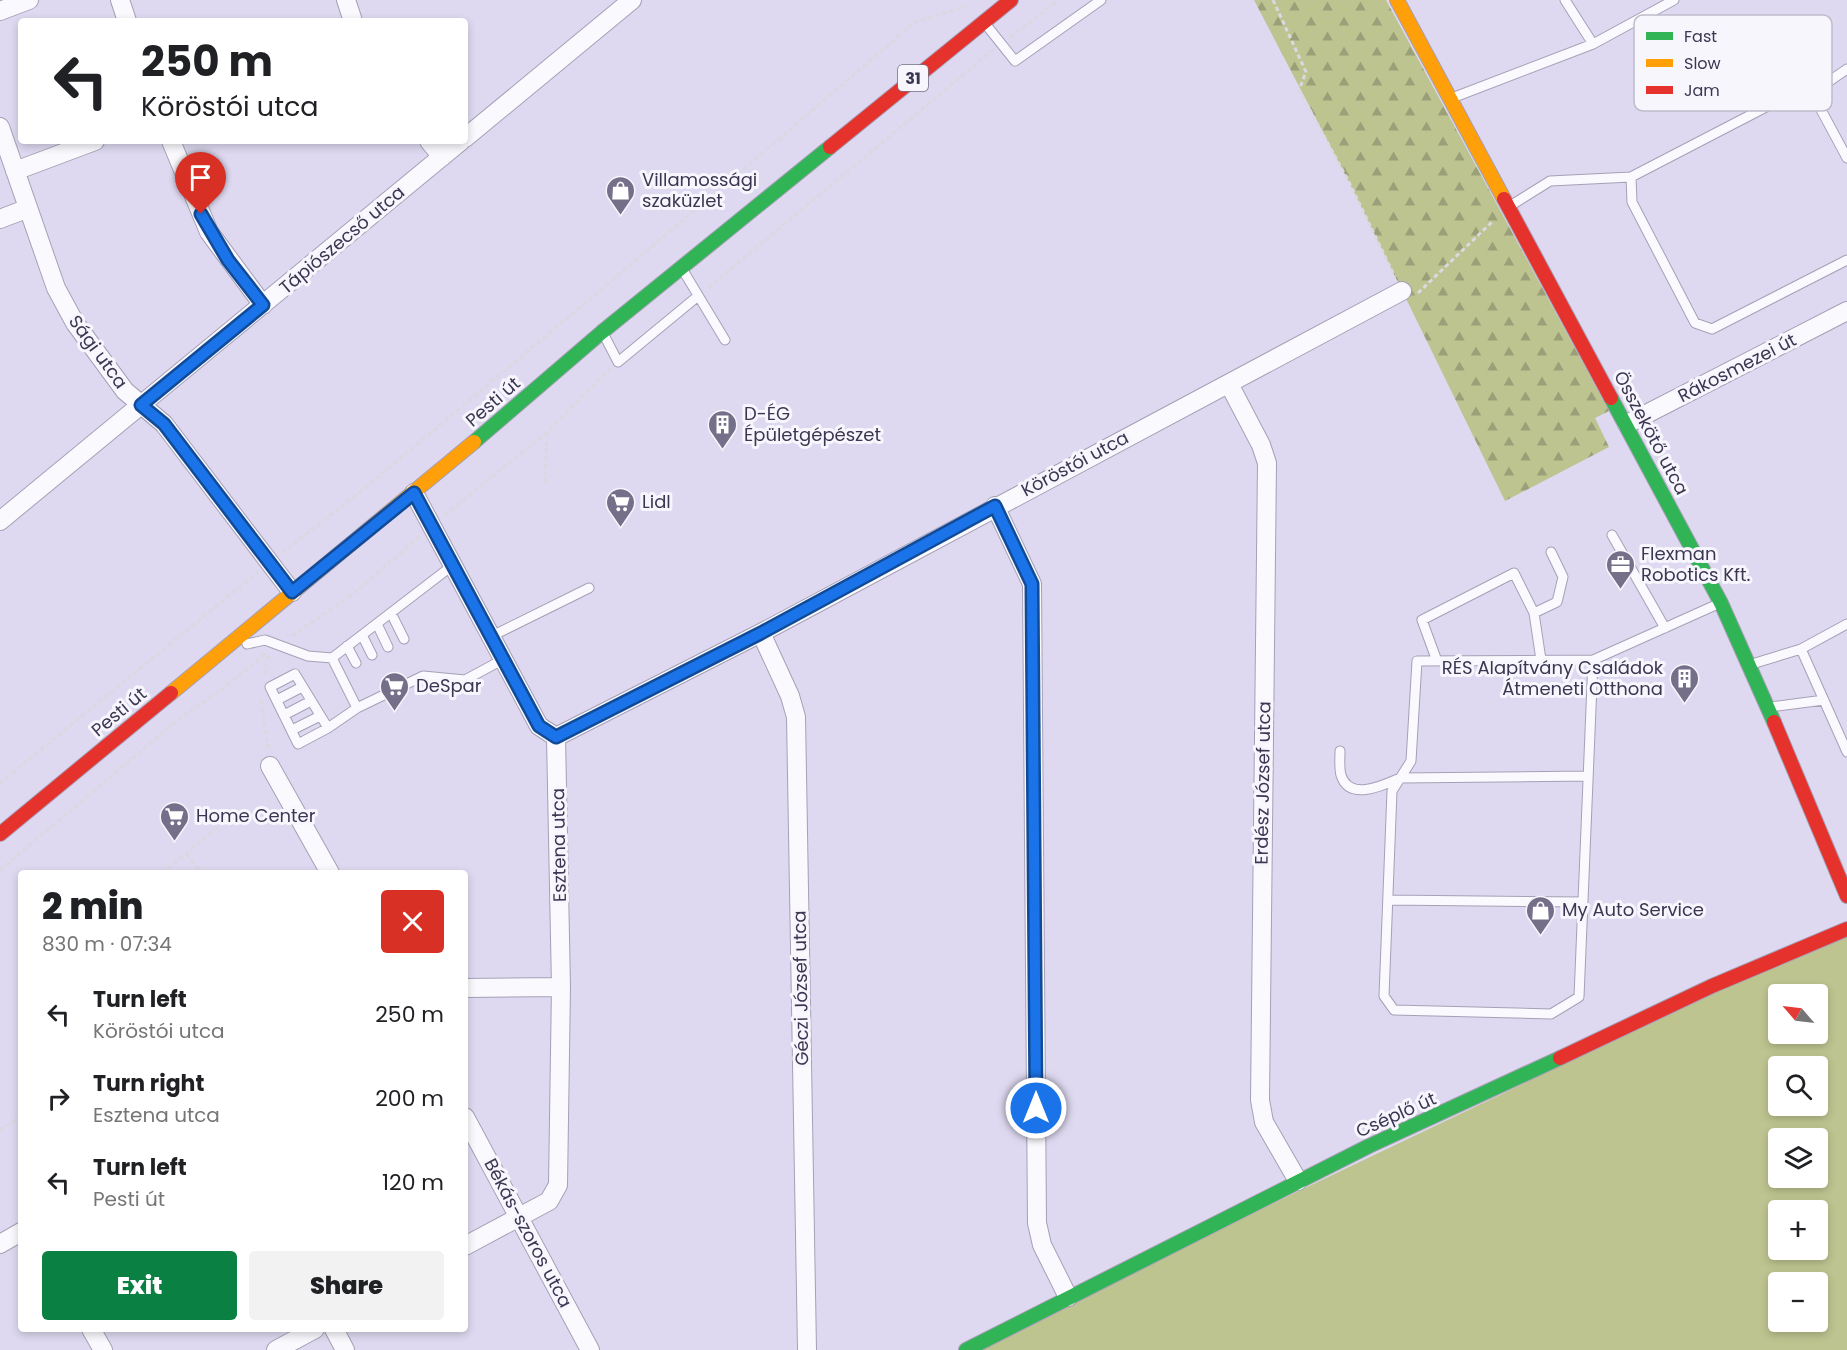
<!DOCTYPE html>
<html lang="en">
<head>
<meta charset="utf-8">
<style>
  :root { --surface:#fff; --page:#f2f2f2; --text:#202124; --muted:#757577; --accent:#0b8043 }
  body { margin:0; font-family:Poppins,sans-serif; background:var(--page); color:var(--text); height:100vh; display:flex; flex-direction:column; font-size:22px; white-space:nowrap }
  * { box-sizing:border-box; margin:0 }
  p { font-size:20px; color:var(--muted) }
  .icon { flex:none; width:33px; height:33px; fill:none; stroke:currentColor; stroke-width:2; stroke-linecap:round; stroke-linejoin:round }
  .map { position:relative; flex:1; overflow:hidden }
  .drawer { position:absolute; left:18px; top:870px; width:450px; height:462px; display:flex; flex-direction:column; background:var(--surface); border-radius:6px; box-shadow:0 3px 9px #0003 }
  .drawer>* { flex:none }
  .banner { position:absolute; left:18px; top:18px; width:450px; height:126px; border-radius:6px; box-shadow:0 3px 9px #0003; background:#fff; color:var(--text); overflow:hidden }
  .needle { width:39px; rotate:298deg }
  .tools { position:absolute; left:1768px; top:984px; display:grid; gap:12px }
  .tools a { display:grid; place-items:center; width:60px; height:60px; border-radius:6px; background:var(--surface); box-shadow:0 3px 9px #0003; font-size:30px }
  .pin { position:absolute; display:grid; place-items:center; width:51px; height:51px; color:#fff; margin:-62px -26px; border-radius:50% 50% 50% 0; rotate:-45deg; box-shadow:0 0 6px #0007 }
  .pin .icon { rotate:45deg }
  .me { position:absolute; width:66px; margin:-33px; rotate:0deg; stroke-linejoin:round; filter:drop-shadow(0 0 4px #0008) }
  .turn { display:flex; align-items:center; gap:21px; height:126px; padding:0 24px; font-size:27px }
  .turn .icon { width:78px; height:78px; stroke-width:2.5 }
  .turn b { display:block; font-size:42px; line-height:51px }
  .round { display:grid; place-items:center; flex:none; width:63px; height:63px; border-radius:6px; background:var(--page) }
  .summary { display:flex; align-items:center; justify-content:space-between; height:102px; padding:0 24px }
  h1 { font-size:36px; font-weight:800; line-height:45px }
  .primary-button { display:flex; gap:12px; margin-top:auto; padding:12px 24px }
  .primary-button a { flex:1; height:69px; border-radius:6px; background:var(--accent); color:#fff; font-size:24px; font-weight:800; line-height:69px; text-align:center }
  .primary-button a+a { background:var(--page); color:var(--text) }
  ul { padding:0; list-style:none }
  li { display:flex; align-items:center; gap:18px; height:84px; padding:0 24px }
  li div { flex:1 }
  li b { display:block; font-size:22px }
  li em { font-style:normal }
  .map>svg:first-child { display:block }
  .green { fill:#bec490; fill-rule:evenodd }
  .forest { fill:url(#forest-firs) }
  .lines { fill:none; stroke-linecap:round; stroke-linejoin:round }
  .lane-casing { stroke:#a6a0b7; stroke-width:11 }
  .street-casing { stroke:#a6a0b7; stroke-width:20 }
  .fast-casing { stroke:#a6a0b7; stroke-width:16 }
  .slow-casing { stroke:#a6a0b7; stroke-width:16 }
  .jam-casing { stroke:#a6a0b7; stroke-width:16 }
  .path { stroke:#dad8e0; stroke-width:3; stroke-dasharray:4.5 3; stroke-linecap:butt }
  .lane { stroke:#faf9fd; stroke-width:9 }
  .street { stroke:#faf9fd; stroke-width:18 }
  .fast { stroke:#30b455; stroke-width:14 }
  .slow { stroke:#ff9f0a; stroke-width:14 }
  .jam { stroke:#e5322d; stroke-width:14 }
  .route-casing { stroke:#114b97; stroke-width:15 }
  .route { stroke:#1a73e8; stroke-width:10 }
  .labels { text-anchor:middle; stroke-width:6; stroke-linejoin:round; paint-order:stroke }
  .shield { fill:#f7f6fd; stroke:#757085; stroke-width:1.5 }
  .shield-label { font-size:16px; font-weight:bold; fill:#3d3652 }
  .poi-label { font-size:18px; fill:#3d3652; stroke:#f7f6fd; text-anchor:start }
  .street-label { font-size:18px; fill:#3d3652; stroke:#f7f6fd }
  .key { fill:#f7f6fd; stroke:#bfbcca; stroke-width:1.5 }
  .key-label { font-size:16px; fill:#3d3652 }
</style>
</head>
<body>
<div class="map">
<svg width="1847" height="1350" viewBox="0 0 1847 1350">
  <defs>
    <pattern id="forest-firs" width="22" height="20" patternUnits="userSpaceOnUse" patternTransform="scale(1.5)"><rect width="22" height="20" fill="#bec490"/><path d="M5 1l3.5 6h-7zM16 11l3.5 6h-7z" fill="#9ca078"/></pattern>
  </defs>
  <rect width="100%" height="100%" fill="#ded9f0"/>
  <path class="green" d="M1847,929v421h-881zM1779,994h39v40h-39zM1779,1066h39v40h-39zM1779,1138h39v40h-39zM1779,1210h39v40h-39zM1779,1282h39v40h-39z"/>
  <path class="forest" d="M1254,0h132l223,411 -14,7 14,29 -104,54 -156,-319z"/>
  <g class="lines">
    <defs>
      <path id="lane" d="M1565,0l28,44
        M987,26l28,35 86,-61
        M1812,93l35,65
        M1452,98l141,-54 81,-44
        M1631,177l1,25 63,121 17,6 135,-69
        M1510,206l40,-25 81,-4 164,-85 17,1 35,-24
        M684,272l41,68
        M604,335l14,27 80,-66
        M1612,535l53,93
        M391,613l13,26
        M377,624l11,23
        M362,635l10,20
        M490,637l99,-49
        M247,644l18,-4 43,16 24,2 121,-93
        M347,646l9,17
        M1801,649l46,103
        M332,658l25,50 66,-32 42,4 37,-20
        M1541,660l-7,-47 23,-11 6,-25 -12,-25
        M1593,660l-14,337 -28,17 -157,-4 -10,-14 8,-205 19,-30 6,-100 176,-1 125,-56
        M1437,661l-15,-41 92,-47 20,40
        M1752,664l49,-15 46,-25
        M277,700l25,-13
        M1770,707l54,-7
        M284,715l27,-14
        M328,728l-30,16 -28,-57 25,-13 33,54 29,-20
        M292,730l28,-14
        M1340,751c0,8 -1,17 1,24 8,27 43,10 59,3l188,-2
        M1388,900l195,2"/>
      <path id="street" d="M120,0l7,21
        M346,0l7,21
        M0,11l29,-11
        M0,127l56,161 19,35 50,68 39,33 128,168
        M465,138l167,-138
        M171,141l38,91 54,73
        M429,141l13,16
        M15,171l80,-30
        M0,219l26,-10
        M1229,384l32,61 6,18 -7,637 4,22 34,59
        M1627,424l220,-113
        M414,493l125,233 17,11
        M995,506l37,78 5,639 5,22 26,52
        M0,521l461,-380
        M761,633l29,63 6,21 11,633
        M556,737l205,-104 641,-342
        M270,766l60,107
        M465,988l96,-1
        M465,1117l125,233
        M0,1244l21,-12
        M465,1246l84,-45 9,-16 3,-198 -5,-250
        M91,1329l12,21
        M334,1329l11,21
        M276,1350l39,-21"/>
      <path id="fast" d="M1611,398l110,205 53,119
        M474,442l128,-110 228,-185
        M966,1350l403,-204 191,-88"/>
      <path id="slow" d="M1397,0l107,199
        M171,693l303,-251"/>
      <path id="jam" d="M830,147l181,-147
        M1504,199l107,199
        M1774,722l73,174
        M0,834l171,-141
        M1560,1058l152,-72 135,-57"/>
    </defs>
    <use href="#lane" class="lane-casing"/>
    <use href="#street" class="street-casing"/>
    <use href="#fast" class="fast-casing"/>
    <use href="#slow" class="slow-casing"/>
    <use href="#jam" class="jam-casing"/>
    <path class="path" d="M1273,0l33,72 -7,18 50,92 46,95
      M1010,37l49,-37
      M708,288l285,-238
      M1418,293l75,-72
      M545,483l2,-51
      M445,515l102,-83 63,-63
      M282,553l88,-69 380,-320 165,-142 52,-16
      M292,636l61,-42 66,-57
      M265,675l3,-20
      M261,700l7,49
      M0,783l258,-211
      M186,854l16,19
      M0,870l179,-151 42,-29 45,-37
      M162,873l56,-46
      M0,1130l21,-13"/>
    <use href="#lane" class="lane"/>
    <use href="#street" class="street"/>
    <use href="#fast" class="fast"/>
    <use href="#slow" class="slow"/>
    <use href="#jam" class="jam"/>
  </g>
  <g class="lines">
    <defs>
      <path id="route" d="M201,214l27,46 35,45 -122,100 23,19 128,168 122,-99 125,233 17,11 205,-104 234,-127 37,78 4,524"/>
    </defs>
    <use href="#route" class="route-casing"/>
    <use href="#route" class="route"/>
  </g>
  <defs>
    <symbol id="shop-pin" viewBox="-11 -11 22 30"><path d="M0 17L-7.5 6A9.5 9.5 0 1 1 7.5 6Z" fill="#756f89" stroke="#f7f6fd"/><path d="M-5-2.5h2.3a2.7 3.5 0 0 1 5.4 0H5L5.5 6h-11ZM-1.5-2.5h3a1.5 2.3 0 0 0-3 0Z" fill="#fff"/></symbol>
    <symbol id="building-pin" viewBox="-11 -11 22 30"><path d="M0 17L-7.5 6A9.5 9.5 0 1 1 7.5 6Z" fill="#756f89" stroke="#f7f6fd"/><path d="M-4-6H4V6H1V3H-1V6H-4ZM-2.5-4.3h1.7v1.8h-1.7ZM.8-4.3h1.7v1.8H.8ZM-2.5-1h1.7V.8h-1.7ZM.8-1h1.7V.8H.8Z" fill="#fff"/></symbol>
    <symbol id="supermarket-pin" viewBox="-11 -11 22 30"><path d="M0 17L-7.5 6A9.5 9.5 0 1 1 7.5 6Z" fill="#756f89" stroke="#f7f6fd"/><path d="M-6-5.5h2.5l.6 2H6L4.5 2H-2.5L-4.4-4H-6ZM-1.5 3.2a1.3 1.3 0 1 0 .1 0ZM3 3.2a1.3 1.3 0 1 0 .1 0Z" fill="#fff"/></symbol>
    <symbol id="office-pin" viewBox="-11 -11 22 30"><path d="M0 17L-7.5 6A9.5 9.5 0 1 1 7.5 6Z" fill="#756f89" stroke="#f7f6fd"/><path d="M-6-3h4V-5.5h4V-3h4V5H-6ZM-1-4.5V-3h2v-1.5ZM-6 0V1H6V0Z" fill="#fff"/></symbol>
  </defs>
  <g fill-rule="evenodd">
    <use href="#shop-pin" x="604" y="174" width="33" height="45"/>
    <use href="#building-pin" x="706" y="408" width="33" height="45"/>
    <use href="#supermarket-pin" x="604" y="486" width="33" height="45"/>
    <use href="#office-pin" x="1604" y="548" width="33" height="45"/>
    <use href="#building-pin" x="1668" y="662" width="33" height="45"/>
    <use href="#supermarket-pin" x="378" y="670" width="33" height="45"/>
    <use href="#supermarket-pin" x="158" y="800" width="33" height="45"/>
    <use href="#shop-pin" x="1524" y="894" width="33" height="45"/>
  </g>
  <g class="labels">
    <rect class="shield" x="898" y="65" width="30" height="26" rx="4.5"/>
    <g class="shield-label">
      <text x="913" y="84">31</text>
    </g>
    <g class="poi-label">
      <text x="642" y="186">Villamossági<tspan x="642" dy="21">szaküzlet</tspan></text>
      <text x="744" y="420">D-ÉG<tspan x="744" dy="21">Épületgépészet</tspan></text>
      <text x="642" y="508">Lidl</text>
      <text x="1641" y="560">Flexman<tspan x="1641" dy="21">Robotics Kft.</tspan></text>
      <text x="1663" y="674" text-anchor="end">RÉS Alapítvány Családok<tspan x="1663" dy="21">Átmeneti Otthona</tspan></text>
      <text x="416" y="692">DeSpar</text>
      <text x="196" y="822">Home Center</text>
      <text x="1562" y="916">My Auto Service</text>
    </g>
    <g class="street-label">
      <text transform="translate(342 240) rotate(-40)" y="6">Tápiószecső utca</text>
      <text transform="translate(98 352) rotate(54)" y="6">Sági utca</text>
      <text transform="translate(1737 368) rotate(-27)" y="6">Rákosmezei út</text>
      <text transform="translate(493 402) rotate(-41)" y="6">Pesti út</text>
      <text transform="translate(1651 433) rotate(62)" y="6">Összekötő utca</text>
      <text transform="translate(1075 464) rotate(-28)" y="6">Köröstói utca</text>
      <text transform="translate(119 712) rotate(-40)" y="6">Pesti út</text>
      <text transform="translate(1263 783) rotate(-89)" y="6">Erdész József utca</text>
      <text transform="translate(559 845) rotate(-91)" y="6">Esztena utca</text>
      <text transform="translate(801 988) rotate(-91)" y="6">Géczi József utca</text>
      <text transform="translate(1396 1115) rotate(-24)" y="6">Cséplő út</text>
      <text transform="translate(528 1233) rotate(62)" y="6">Békás-szoros utca</text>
    </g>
  </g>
  <rect x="1634" y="15" width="198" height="96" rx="9" class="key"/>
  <rect x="1646" y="32" width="27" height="8" fill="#30b455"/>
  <rect x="1646" y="59" width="27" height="8" fill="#ff9f0a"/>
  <rect x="1646" y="86" width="27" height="8" fill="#e5322d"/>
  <g class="key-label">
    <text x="1684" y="42">Fast</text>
    <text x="1684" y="69">Slow</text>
    <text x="1684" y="96">Jam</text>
  </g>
</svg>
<div class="tools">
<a><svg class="needle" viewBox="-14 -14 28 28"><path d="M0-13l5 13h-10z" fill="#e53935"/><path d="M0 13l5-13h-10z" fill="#757577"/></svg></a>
<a><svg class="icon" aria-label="search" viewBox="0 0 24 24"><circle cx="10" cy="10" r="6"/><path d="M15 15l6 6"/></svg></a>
<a><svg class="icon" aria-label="layers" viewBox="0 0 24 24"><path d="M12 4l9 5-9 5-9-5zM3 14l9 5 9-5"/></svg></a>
<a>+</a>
<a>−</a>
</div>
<div class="pin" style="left:201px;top:214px;background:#d93025"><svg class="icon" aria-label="arrive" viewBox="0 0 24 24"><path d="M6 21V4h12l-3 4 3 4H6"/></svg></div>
<svg class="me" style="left:1036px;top:1108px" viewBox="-20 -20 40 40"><circle r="17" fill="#1a73e8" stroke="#fff" stroke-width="3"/><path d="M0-11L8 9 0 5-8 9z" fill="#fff"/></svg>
<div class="banner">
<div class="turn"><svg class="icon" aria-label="left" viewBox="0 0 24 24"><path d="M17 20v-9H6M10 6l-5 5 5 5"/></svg><div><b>250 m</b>Köröstói utca</div></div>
</div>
<section class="drawer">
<div class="summary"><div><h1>2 min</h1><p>830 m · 07:34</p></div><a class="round" style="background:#d93025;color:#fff"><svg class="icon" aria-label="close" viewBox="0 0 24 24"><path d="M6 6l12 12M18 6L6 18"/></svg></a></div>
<ul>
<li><svg class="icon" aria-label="left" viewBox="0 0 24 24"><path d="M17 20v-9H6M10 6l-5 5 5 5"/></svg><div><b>Turn left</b><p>Köröstói utca</p></div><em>250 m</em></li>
<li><svg class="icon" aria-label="right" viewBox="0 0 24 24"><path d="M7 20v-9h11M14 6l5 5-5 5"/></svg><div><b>Turn right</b><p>Esztena utca</p></div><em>200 m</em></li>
<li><svg class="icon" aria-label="left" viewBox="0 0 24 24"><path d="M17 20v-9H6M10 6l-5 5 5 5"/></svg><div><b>Turn left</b><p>Pesti út</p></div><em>120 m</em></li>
</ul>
<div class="primary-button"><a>Exit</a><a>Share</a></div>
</section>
</div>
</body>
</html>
